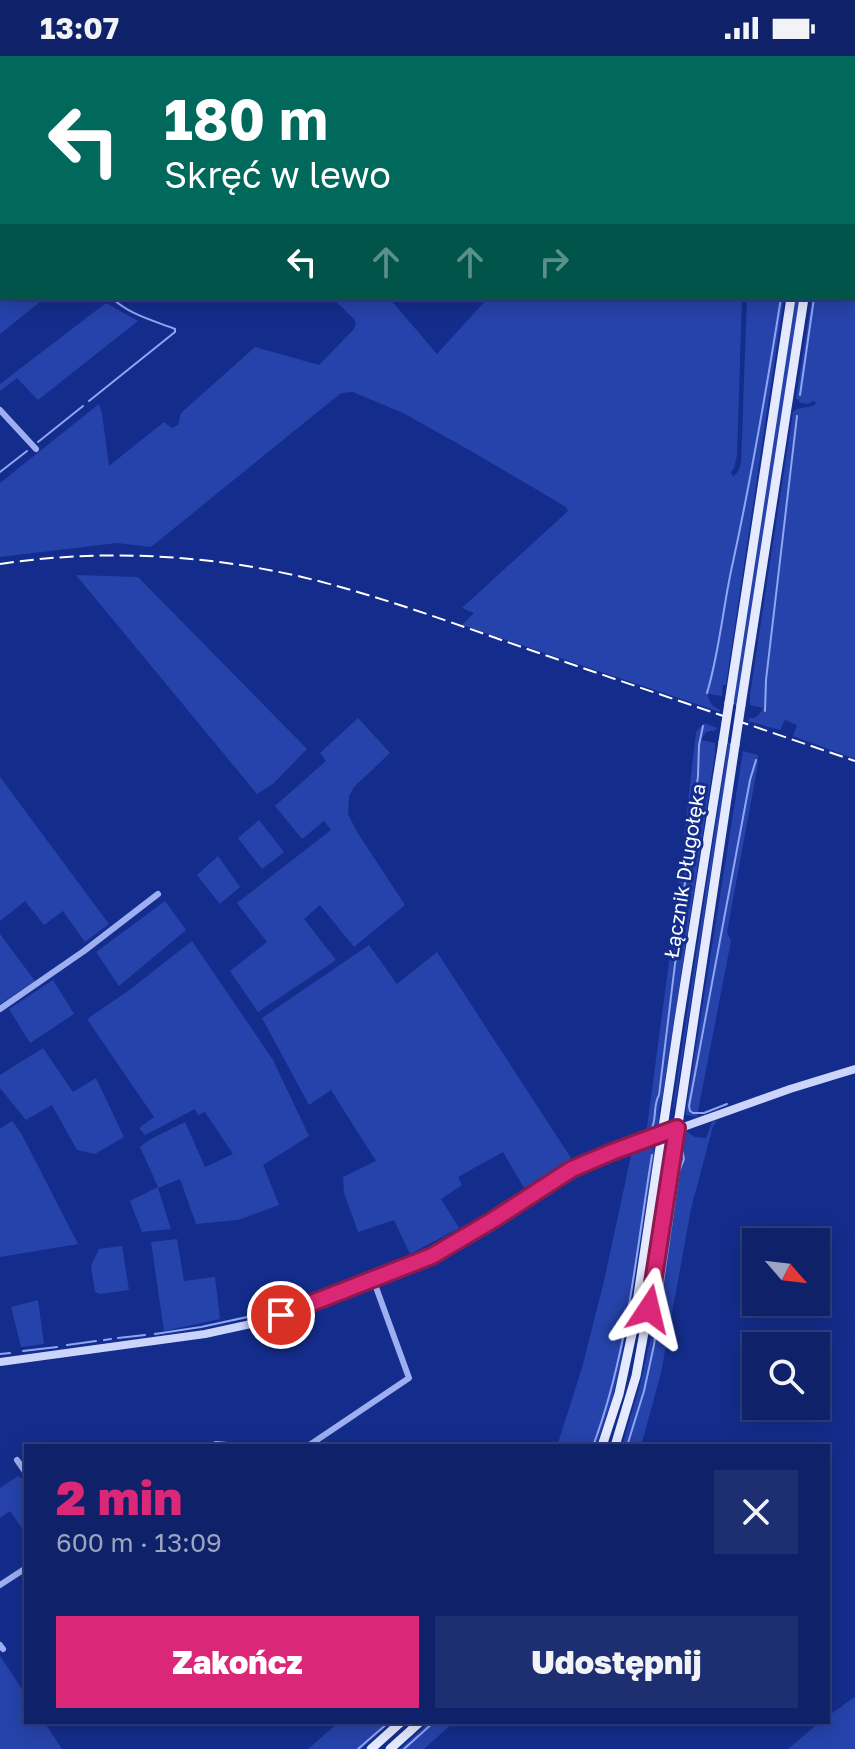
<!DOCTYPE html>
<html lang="pl">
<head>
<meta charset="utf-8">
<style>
  :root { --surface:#0f2269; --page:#1d2f71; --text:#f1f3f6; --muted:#9ba4c0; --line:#2f3f7d; --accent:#db2777 }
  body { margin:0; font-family:"Golos Text",sans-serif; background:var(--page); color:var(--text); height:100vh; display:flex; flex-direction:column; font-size:30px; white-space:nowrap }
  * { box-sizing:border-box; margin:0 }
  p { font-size:26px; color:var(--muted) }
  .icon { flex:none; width:44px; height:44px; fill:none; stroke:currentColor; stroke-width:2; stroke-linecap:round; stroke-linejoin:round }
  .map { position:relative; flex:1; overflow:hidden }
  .sheet { position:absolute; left:24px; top:1388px; width:806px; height:280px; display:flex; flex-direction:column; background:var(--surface); border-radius:0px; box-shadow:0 4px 20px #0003,0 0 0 2px var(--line) }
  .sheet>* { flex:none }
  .banner { position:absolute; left:0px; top:0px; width:856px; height:244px; box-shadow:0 4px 20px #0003,0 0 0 2px var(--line); background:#00695c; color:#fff; overflow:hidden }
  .needle { width:52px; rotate:118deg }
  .buttons { position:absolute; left:742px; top:1172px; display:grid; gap:16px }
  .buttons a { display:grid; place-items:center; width:88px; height:88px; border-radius:0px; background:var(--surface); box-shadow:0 4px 20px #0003,0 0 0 2px var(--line); font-size:40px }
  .pin { position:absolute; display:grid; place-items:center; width:68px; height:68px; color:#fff; margin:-34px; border:4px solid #fff; border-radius:50%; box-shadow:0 2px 8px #0007 }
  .me { position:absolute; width:88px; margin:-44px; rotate:10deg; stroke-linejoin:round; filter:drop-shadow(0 0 6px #0008) }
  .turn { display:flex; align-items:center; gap:28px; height:168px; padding:0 32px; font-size:36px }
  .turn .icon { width:104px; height:104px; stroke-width:2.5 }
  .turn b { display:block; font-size:56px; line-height:68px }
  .lanes { display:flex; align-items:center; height:76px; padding:0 32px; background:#0003; justify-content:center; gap:40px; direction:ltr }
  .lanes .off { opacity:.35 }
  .round { display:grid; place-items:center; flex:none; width:84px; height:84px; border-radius:0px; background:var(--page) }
  .head { display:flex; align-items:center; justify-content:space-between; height:136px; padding:0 32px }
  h1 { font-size:48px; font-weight:800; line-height:60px; color:var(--accent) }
  .cta { display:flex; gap:16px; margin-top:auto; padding:16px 32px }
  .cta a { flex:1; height:92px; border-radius:0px; background:var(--accent); color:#fff; font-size:32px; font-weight:800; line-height:92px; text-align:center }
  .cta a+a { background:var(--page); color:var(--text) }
  .status { display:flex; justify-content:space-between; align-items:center; height:56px; padding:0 40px; background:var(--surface); direction:ltr }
  .status svg { height:22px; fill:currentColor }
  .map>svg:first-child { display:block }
  .green { fill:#2643ab }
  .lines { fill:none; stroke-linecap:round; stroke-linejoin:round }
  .stream { stroke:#8fa6f3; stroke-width:2 }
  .street { stroke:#9daff0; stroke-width:6 }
  .secondary { stroke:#cbd5fb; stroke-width:8 }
  .primary { stroke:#e6eaff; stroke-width:9 }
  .highway { stroke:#fff; stroke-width:10 }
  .rail { stroke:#fff; stroke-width:2; stroke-dasharray:14 6; stroke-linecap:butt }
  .primary-bridge { stroke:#e6eaff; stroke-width:9 }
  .route-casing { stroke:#8e194d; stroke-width:20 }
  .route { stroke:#db2777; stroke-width:14 }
  .labels { text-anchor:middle; stroke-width:6; stroke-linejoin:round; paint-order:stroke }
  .street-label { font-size:20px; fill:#fff; stroke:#142d8c }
</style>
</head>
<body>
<div class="status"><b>13:07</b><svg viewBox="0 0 49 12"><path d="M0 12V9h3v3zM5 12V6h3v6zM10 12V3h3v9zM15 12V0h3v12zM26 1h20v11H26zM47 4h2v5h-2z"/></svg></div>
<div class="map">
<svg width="855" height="1693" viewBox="0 0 855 1693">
  <rect width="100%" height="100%" fill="#142d8c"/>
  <path class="green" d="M855,23v680l-62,-23 4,-11 -12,-5 -5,10 -32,-9 1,-3c7,1 11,-3 14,-10l-13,-3v-11l43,-282c5,-6 15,-3 23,-8l-2,-3 -6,3 -7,-1 -5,-5 16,-100h42z
    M2,195v47h43l-45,36v-81z
    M332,242h57l48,56 51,-56h254l-5,158 -3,12 -3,4 2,5 4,-4 4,-9 6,-166h37l-58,387h-3l-1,11 -14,-2c0,7 5,13 12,16v2l-258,-87 12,-12 -12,-5 106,-97 -2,-4 -95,-56 -68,-38 -50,-21 -12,1 -190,154 -34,-4 -117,14v-74l99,-79 3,9 7,53 55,-44 8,6 6,-3 3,-12 74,-66 64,18 35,-36 2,-6 -2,-4z
    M795,242h5l-62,407 -5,-1z
    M106,247l32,18 -100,79 -21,-22 -17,13v-7z
    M76,519l62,2 169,172 -33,34 -17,11z
    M358,662l32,35 -36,34 -5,9 -1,18 9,18 48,73 -51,42 -34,-42 -16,14 32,41 -78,52 -28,-41 37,-29 -30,-39 94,-73 -7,-9 -22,18 -27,-33 51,-45 -6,-8z
    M704,667l13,5 -1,2 -10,2 -5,8 14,3v10l-53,347c-8,16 5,28 -18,37l3,-10 26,-195 23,-200z
    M728,687l3,1 -57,366 -1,-3z
    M743,695l15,4v9l-31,168 4,9 -32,165 -2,11 -11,-2v-5z
    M0,721l109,147 -24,18 -22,-31 -19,14 -19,-24 -25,20z
    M259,764l25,32 -22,17 -24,-31z
    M218,800l22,31 -20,17 -23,-29z
    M165,845l21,29 -67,56 -23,-34z
    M0,878l35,47 -35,23z
    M192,885l81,119 36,76 -46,29 16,40 -41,15 -42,4 -16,-45 -22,9 13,41 -29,3 -12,-31 28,-14 -18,-40 9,-7 36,-18 20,45 28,-13 -28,-42 -7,3 -3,-6 -50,26 -6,-7 15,-11 -67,-98 41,-28z
    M369,889l28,39 40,-32 134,206 -47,30 -21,-36 -45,25 4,8 -21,14 18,29 -49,26 -16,-34 -36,12 -14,-39 -1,-16 33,-16 -45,-71 -22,15 -47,-87z
    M53,924l21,34 -44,29 -21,-34z
    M43,992l30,44 23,-14 28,59 -29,17 -18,-4 -25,-45 -26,15 -26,-32v-13z
    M717,1064l-4,6 -22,83 -30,164 -20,73h-19l18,-61 12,-53 31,-198 3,-3 9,6 11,1 6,-16z
    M12,1065l9,12 57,111 -78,13v-128z
    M647,1088l6,2 2,7 -35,213 -8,34 -16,46h-39l25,-78 22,-87 28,-130z
    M177,1183l7,42 31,-4 5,42 -56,12 -13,-89z
    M122,1190l7,44 -29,4 -5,-2 -4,-26 8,-17z
    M38,1244l6,44 -23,3 -10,-40z
    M18,1420l8,5v53l-16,-23 -10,7v-30z
    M0,1600l26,39v27h18l18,27h-62z
    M855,1641v52h-67l32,-27h8v-6z
    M339,1666h52l-30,27h-53z
    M430,1666h24l-30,27h-24z"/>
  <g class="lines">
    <path class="stream" d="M817,2v-2
      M852,2v-2
      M854,31l1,-2
      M0,143l2,2
      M800,339l14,-97
      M89,345l86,-69v-3c-23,-9 -45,-14 -63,-31
      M38,386l45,-36
      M0,416l27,-21
      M707,637c13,-43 16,-88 26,-131 19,-88 34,-176 48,-264
      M765,655l1,-31 31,-264
      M727,1048l-23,9h-11l-3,-2 -1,-5 61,-326 6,-20
      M527,1134l33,-23 45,-20 45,-15c8,-12 2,-25 9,-37l39,-319 1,-31 4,-19
      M498,1153l23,-15
      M476,1167l14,-8
      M454,1179l13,-7
      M372,1216l53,-21 19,-10
      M282,1253l85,-34
      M155,1278l46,-7 74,-16
      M118,1282l27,-3
      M104,1284l7,-1
      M67,1289l29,-4
      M23,1295l34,-4
      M0,1298l10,-1
      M593,1390c35,-93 43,-194 59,-291
      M627,1390l17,-55 10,-46 25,-173 5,-13 -2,-9 2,-13
      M358,1693l31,-27
      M404,1693l30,-27"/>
    <path class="street" d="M0,354l36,39
      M0,953l84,-58 74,-57
      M212,1390l4,-2 23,2
      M308,1390l101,-68 -36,-99
      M17,1404l9,13
      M0,1529l26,-17
      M0,1589l3,4"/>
    <path class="secondary" d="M0,1306l205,-28 55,-12 43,-15 129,-51 61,-36 79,-51 16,-8 202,-72 65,-20"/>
    <path class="primary" d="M827,2l1,-2
      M729,647l62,-405
      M741,649l63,-407
      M602,1390l17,-52 14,-65 46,-309 44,-278
      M615,1390l21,-70 23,-125 76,-506
      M371,1693l30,-27
      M390,1693l30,-27"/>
    <path class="highway" d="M840,2l1,-2
      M854,15l1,-1"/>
    <path class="rail" d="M0,508c99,-15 204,-10 302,13 80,19 158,49 237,76 105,36 211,72 316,108"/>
    <path class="primary-bridge" d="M723,686l6,-39
      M735,689l6,-40"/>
  </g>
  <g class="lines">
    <defs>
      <path id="route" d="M281,1259l151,-59 61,-36 79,-51 40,-17 65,-24 -28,181"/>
    </defs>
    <use href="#route" class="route-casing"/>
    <use href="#route" class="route"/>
  </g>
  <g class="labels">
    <g class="street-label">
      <text transform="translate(685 815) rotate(-81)" y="7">Łącznik Długołęka</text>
    </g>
  </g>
</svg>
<div class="buttons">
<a><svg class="needle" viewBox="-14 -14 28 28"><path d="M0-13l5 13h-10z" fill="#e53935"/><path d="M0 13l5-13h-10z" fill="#9ba4c0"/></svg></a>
<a><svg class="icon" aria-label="search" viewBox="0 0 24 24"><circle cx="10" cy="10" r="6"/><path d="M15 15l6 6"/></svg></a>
</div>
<div class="pin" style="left:281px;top:1259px;background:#d93025"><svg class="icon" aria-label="arrive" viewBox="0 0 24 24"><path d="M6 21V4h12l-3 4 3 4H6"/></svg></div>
<svg class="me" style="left:649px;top:1253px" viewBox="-20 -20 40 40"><path d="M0-17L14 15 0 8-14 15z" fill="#db2777" stroke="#fff" stroke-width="4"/></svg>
<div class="banner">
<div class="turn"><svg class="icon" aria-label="left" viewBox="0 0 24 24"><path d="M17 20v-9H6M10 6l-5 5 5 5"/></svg><div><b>180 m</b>Skręć w lewo</div></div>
<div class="lanes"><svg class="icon" aria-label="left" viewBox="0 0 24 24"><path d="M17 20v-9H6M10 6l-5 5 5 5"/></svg><svg class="icon off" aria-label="ahead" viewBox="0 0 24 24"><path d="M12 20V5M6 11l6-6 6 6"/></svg><svg class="icon off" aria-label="ahead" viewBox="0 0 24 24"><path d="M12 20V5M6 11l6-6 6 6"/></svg><svg class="icon off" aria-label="right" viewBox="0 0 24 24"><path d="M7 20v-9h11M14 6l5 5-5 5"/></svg></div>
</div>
<section class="sheet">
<div class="head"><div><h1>2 min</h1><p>600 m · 13:09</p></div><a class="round"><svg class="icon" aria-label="close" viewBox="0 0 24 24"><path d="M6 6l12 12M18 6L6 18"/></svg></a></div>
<div class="cta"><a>Zakończ</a><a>Udostępnij</a></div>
</section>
</div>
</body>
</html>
